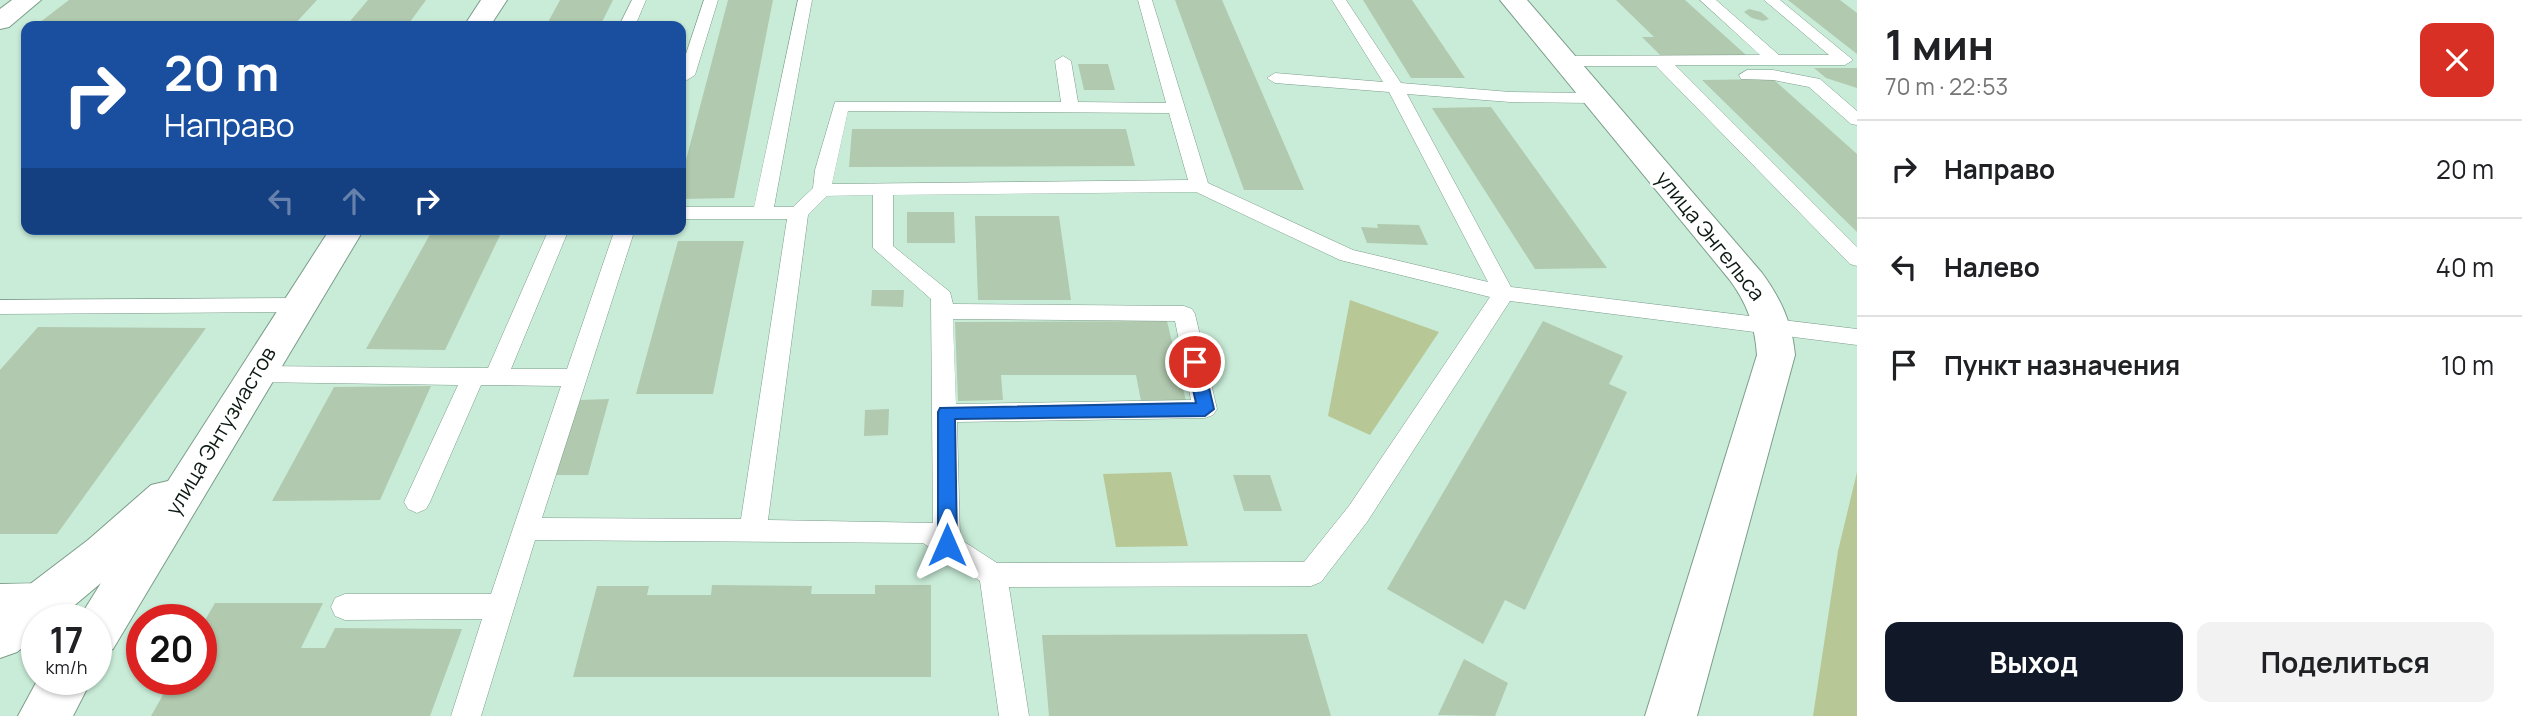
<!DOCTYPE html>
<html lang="ru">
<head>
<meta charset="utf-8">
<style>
  :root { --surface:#fff; --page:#f2f2f2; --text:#202124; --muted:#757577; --line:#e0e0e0; --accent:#111827 }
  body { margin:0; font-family:Manrope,sans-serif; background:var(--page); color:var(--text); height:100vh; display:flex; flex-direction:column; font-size:26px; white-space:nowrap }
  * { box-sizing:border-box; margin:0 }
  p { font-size:23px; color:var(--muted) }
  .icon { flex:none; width:38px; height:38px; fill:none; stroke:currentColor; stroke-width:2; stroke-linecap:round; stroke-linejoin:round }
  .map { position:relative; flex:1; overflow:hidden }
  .details { display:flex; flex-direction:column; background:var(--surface); width:665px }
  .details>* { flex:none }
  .banner { position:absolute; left:21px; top:21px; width:665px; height:214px; border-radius:14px; box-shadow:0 2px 5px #0004; background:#1a4fa0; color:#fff; overflow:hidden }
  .speed { position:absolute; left:21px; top:604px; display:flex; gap:14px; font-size:35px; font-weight:700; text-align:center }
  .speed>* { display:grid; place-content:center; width:91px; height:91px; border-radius:50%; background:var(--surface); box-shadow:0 2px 5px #0004; line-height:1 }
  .speed small { font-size:18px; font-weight:400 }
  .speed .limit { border:10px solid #d22; background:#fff; color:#111 }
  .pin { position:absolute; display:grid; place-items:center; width:60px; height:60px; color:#fff; margin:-30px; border:4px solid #fff; border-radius:50%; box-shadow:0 2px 7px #0007 }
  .me { position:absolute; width:77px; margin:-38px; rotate:0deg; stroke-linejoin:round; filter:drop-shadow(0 0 5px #0008) }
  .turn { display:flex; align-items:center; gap:24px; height:147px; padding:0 28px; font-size:32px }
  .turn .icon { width:91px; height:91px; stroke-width:2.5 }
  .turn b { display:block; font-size:49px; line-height:60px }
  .lanes { display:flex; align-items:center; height:66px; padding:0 28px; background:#0003; justify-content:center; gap:35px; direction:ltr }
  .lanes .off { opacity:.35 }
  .round { display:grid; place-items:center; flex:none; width:74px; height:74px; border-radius:14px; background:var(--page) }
  .overview { display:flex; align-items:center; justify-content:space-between; height:119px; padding:0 28px }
  h1 { font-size:42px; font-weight:700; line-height:52px }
  .action { display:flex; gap:14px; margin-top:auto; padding:14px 28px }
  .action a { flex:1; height:80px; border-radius:14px; background:var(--accent); color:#fff; font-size:28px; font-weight:700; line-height:80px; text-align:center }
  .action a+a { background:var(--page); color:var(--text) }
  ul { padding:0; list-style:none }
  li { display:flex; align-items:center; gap:21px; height:98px; padding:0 28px; border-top:2px solid var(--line) }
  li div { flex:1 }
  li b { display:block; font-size:26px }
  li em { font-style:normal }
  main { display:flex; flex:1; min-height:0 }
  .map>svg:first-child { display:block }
  .green { fill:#b8c796 }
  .building { fill:#b1c9ae }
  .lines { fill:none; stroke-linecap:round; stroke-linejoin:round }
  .lane-casing { stroke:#7c9d8b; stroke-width:1 }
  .street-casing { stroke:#7c9d8b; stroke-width:2 }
  .secondary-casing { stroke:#7c9d8b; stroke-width:2 }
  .lane { fill:#fff; fill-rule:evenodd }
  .street { fill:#fff; fill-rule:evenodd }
  .secondary { fill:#fff; fill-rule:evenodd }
  .route { fill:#1a73e8; stroke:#114b97; stroke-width:2 }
  .labels { text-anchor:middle; stroke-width:5; stroke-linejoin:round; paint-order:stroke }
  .street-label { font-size:21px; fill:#0d1a13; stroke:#fff }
</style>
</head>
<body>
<main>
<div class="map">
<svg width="1857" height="716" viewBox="0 0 1857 716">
  <rect width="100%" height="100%" fill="#c9ecd8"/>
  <path class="green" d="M1350,300l89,32 -69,103 -42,-19z
    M1171,472l17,74 -72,1 -13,-73z
    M1857,472v244h-44l25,-165z"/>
  <path class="building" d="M69,0h248l-24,26h-258z
    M368,0h58l-19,26h-61z
    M560,0h53l-13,26h-54z
    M728,0h45l-39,198 -53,1v-20z
    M1175,0h47l82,190h-60z
    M1363,0h49l53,78h-54z
    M1616,0h69l61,55h-86l-18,-18h12z
    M1788,0h52l17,13v41z
    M1749,9l12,3 8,7 -6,2 -11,-3 -8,-6z
    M1078,64h30l7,26h-31z
    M1814,68h43v20l-31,-10z
    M1773,79l84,75v78l-155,-152z
    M1491,107l116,161 -72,1 -103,-161z
    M852,129h274l9,37 -286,1z
    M907,212h47l1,31h-48z
    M975,216h84l12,84h-93z
    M1377,224l42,1 9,20 -61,-2 -6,-16 17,1z
    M433,229h70l-58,121 -79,-1z
    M678,241h66l-31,153h-77z
    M872,290h32l-1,17 -32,-1z
    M1167,321l19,80h-45l-5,-26h-135l2,25 -45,1 -3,-79z
    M1543,321l80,35 -14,28 18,8 -102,218 -20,-10 -22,44 -96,-55z
    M38,327l168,1 -149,206h-57v-164z
    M431,386l-51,114 -108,1 62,-114z
    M609,399l-21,76h-32l23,-75z
    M889,409l-1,26 -24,1 1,-26z
    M1233,475h37l12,36h-38z
    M712,585l100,1 -1,8h64v-9h56v92h-358l24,-91h52l-2,9h64z
    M215,603h108l-22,45h24l10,-20 127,1 -32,87h-279l21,-37h29v-52z
    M1307,634l24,82h-282l-7,-81z
    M1464,659l44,24 -13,33 -57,-1z"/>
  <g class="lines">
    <defs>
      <path id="lane" d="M632,0h14l-11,26h-16z
        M704,0h14l-23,75 -8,5 -6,-2v-9z
        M798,0h14l-38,207h19l20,-19 2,-18 20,-68h226l-6,-41 8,-5 8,5 7,41 88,1 -28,-103h14l56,183 145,67 135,32 -99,-190 -114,-9 -8,-5 8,-5 108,9 -51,-82h14l55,83 109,9 85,1 9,5 -9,5 -85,-1 -103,-8 104,193 346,42v16l-347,-44 -143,221 -46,60 -10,4 -302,1 20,129h-30l-19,-135 -57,-38 -388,-3 -54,176h-30l31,-97 -137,1 -10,-4 -4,-9 4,-9 10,-4h146l70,-208 -80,-1 -51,117 -4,7 -9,4 -9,-4 -4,-7 54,-117 -204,-3 -8,-2 -4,-6 4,-6 8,-2 234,2 61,-139h20l-58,140h56l48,-140h20l-93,289 199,1 46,-300h-106v-12h73zM848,111l321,2 19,67 -356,4zM1196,192l144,68 150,37 -141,209 -45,56 -307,1 -37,-24 -3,-117 248,-4 8,-3 4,-6 -22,-95 -3,-5 -8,-3 -231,-2 -3,-12 -57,-46v-51zM873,195v53l58,51 2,224 -165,-3 40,-305 19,-19zM953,319l222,2 16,79 -235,4z
        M1700,0h16l63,55h50l-65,-55h16l73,60 -8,5h-170l182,182v19l-7,-2 -194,-198h-92l-8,-5 8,-5 196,-1z
        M1747,70h26l47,9 37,32v14l-6,-1 -42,-37 -36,-7 -32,-1 -2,-4z
        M298,298l8,2 3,5 -3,5 -8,2 -298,2v-14z
        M46,583l10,3 4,9 -4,9 -10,3 -46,1v-24z"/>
      <path id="street" d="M12,0h29l-32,27 -9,2v-20z"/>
      <path id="secondary" d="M481,0h26l-17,26h-26z
        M1500,0h27l235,273c19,26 30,50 33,82l-98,361h-52l112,-361c-2,-30 -10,-52 -28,-76z
        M330,229h34l-251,420 -17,6v-35h-18l23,-37 -44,37h-20v16l-20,16 -17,6v-51l88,-67 63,-55 17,-4z
        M38,679h54l-19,37h-55z"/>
    </defs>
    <use href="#lane" class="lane-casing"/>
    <use href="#street" class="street-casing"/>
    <use href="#secondary" class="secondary-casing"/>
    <use href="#lane" class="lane"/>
    <use href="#street" class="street"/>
    <use href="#secondary" class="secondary"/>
  </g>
  <path class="route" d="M1195,356l8,6 11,47 -9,7 -250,3 2,126 -3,6 -7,2 -6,-2 -3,-6v-133l2,-4 256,-5 -9,-41z"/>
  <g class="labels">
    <g class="street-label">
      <text transform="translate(1710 236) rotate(51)" y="7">улица Энгельса</text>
      <text transform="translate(221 431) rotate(-59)" y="7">улица Энтузиастов</text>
    </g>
  </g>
</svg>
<div class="speed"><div>17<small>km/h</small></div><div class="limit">20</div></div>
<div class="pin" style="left:1195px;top:362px;background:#d93025"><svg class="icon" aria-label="arrive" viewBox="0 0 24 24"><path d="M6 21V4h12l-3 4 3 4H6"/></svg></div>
<svg class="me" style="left:947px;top:545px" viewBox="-20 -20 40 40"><path d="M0-17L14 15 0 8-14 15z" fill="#1a73e8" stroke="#fff" stroke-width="4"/></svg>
<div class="banner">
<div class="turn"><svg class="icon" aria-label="right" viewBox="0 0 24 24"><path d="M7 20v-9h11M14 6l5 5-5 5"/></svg><div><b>20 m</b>Направо</div></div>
<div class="lanes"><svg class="icon off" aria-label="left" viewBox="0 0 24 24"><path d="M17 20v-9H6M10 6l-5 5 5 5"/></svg><svg class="icon off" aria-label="ahead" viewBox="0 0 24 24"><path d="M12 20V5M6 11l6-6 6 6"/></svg><svg class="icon" aria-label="right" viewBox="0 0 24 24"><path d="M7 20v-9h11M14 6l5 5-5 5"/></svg></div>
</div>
</div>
<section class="details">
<div class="overview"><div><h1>1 мин</h1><p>70 m · 22:53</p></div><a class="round" style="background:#d93025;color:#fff"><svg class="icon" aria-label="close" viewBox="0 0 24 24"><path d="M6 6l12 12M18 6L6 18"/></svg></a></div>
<ul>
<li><svg class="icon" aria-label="right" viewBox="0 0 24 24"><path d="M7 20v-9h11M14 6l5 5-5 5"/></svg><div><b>Направо</b></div><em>20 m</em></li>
<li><svg class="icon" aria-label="left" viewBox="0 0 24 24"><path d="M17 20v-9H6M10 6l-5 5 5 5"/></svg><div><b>Налево</b></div><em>40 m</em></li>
<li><svg class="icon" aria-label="arrive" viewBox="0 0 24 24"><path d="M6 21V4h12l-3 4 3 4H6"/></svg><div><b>Пункт назначения</b></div><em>10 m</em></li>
</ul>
<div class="action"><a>Выход</a><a>Поделиться</a></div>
</section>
</main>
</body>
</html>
